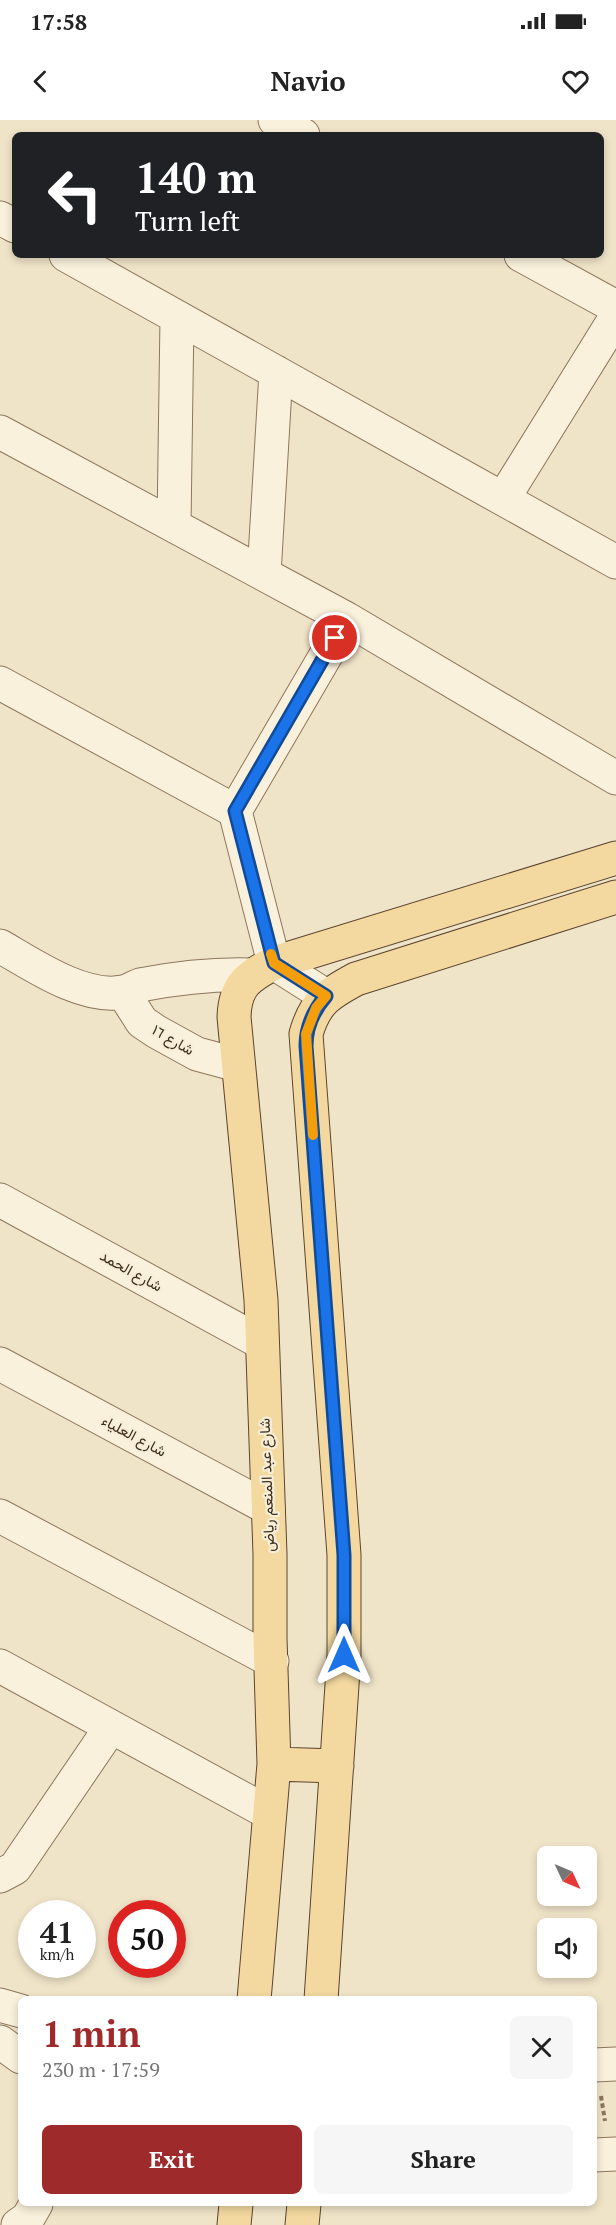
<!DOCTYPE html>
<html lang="en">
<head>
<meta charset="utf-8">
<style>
  :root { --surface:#fff; --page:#f6f6f6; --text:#222; --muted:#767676; --accent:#9e2a2b }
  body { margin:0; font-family:"PT Serif",Vazirmatn,serif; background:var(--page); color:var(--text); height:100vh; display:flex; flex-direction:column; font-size:22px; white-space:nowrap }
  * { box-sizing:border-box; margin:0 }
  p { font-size:20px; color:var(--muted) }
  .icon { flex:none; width:33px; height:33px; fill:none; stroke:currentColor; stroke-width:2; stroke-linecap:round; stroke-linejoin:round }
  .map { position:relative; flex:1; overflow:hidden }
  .drawer { position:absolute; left:18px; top:1876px; width:579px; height:210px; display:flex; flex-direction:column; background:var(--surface); border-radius:9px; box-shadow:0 3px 9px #0003 }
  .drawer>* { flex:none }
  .guide { position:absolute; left:12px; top:12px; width:592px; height:126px; border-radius:9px; box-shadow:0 3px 9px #0003; background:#202124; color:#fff; overflow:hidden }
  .needle { width:39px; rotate:134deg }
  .buttons { position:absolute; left:537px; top:1726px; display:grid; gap:12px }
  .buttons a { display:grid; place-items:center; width:60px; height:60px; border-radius:9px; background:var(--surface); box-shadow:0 3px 9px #0003; font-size:30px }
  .speed { position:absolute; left:18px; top:1780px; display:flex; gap:12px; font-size:30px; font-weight:700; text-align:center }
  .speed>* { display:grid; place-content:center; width:78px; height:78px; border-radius:50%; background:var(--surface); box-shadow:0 3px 9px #0003; line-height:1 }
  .speed small { font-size:15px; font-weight:400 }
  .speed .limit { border:9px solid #d22; background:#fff; color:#111 }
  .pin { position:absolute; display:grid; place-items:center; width:51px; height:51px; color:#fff; margin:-26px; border:3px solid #fff; border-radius:50%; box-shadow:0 2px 6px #0007 }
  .me { position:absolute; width:66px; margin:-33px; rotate:0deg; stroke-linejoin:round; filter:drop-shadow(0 0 4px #0008) }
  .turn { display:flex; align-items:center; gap:21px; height:126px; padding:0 24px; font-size:27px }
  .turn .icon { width:78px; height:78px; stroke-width:2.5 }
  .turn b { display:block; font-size:42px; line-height:51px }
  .round { display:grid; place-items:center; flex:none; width:63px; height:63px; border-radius:9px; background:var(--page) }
  .headline { display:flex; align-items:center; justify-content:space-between; height:102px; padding:0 24px }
  h1 { font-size:36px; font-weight:700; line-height:45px; color:var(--accent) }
  .cta { display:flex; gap:12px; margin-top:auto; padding:12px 24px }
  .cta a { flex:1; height:69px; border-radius:9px; background:var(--accent); color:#fff; font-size:24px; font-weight:700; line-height:69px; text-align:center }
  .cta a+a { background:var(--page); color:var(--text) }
  .status { display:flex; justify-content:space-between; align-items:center; height:42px; padding:0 30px; background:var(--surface); direction:ltr }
  .status svg { height:16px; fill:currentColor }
  header { display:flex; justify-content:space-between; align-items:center; height:78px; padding:0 24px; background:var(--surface); font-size:27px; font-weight:700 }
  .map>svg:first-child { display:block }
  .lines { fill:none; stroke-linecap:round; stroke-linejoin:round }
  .minor-casing { stroke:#8d765c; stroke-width:35 }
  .major-casing { stroke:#5b4430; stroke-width:35 }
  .path { stroke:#8d765c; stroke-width:4; stroke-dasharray:4.5 3; stroke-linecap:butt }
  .minor { stroke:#faf1dc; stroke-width:33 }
  .major { stroke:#f3d9a0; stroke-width:33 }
  .route-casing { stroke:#114b97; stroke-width:15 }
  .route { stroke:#1a73e8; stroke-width:10 }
  .slow { stroke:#f59e0b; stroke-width:10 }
  .labels { text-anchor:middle; stroke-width:4.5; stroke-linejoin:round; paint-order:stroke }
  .street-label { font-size:15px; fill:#3d2e20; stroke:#f7eed8 }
</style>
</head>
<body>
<div class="status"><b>17:58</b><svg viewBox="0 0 49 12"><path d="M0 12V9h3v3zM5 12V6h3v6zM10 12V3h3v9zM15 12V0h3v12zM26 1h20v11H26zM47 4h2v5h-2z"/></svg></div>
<header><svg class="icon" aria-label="back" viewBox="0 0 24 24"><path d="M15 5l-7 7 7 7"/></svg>Navio<svg class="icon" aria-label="heart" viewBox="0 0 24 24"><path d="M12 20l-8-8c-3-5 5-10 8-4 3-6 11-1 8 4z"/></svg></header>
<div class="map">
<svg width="616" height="2105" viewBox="0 0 616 2105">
  <rect width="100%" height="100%" fill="#f0e4c8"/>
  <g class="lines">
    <defs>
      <path id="minor" d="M275,0l28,15
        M0,98l15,8
        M66,135l550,307
        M521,135l95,52
        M0,312l347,187 269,159
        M503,379l113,-182
        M174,405l3,-208
        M264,454l12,-202
        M0,563l235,128
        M0,826c33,19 84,54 123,46 6,-1 11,-5 17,-7 37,-7 74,-11 110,-10
        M123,872l19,30 15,10 40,22 41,11
        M326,876l-52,-33 -39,-152 112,-192
        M0,1080l262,143
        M0,1244l268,144
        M0,1396l272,145
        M0,1546l269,147
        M0,1756l15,-8 96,-141
        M0,1885l21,6
        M0,1922l21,15
        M594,1945l22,-1
        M594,2035l22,-1
        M18,2105l10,-7 8,-14"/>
      <path id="major" d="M274,1644l63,2
        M254,1880l20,-236 -4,-126v-84l-9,-254 -27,-283c1,-32 14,-40 40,-54l342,-105
        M321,1880l23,-345v-100l-38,-521c9,-32 22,-40 50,-55l260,-82
        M234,2105l2,-21
        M302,2105l2,-21"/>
    </defs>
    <use href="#minor" class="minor-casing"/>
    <use href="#major" class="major-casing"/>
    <path class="path" d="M601,1976l4,25"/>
    <use href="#minor" class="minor"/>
    <use href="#major" class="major"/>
  </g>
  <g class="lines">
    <defs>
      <path id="route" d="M335,518l-100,173 39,152 52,33c-13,15 -20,30 -20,50l38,509v100"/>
    </defs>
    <use href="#route" class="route-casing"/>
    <use href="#route" class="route"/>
    <path class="slow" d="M271,834l3,9 52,33 -10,12 -10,26 7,101"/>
  </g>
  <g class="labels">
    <g class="street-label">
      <text transform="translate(173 920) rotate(30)" y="5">شارع ١٦</text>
      <text transform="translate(131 1151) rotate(29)" y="5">شارع الحمد</text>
      <text transform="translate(134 1316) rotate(28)" y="5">شارع العلياء</text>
      <text transform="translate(267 1365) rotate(-92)" y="5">شارع عبد المنعم رياض</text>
    </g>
  </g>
</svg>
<div class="buttons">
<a><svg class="needle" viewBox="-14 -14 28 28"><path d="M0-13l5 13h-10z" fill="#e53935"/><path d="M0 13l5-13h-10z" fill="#767676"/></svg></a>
<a><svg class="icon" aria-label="sound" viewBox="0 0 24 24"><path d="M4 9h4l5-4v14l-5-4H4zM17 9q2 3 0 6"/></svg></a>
</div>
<div class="speed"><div>41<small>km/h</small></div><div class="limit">50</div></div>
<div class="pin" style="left:335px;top:518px;background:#d93025"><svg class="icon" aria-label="arrive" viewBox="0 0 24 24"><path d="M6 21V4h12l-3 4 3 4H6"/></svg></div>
<svg class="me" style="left:344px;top:1535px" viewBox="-20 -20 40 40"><path d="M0-17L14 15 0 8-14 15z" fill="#1a73e8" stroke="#fff" stroke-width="4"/></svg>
<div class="guide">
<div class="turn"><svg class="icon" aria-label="left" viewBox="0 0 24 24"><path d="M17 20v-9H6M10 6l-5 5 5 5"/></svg><div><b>140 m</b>Turn left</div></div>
</div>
<section class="drawer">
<div class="headline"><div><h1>1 min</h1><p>230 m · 17:59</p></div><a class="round"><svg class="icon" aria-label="close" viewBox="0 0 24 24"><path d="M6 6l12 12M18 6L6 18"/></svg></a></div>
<div class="cta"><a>Exit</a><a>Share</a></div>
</section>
</div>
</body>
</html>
